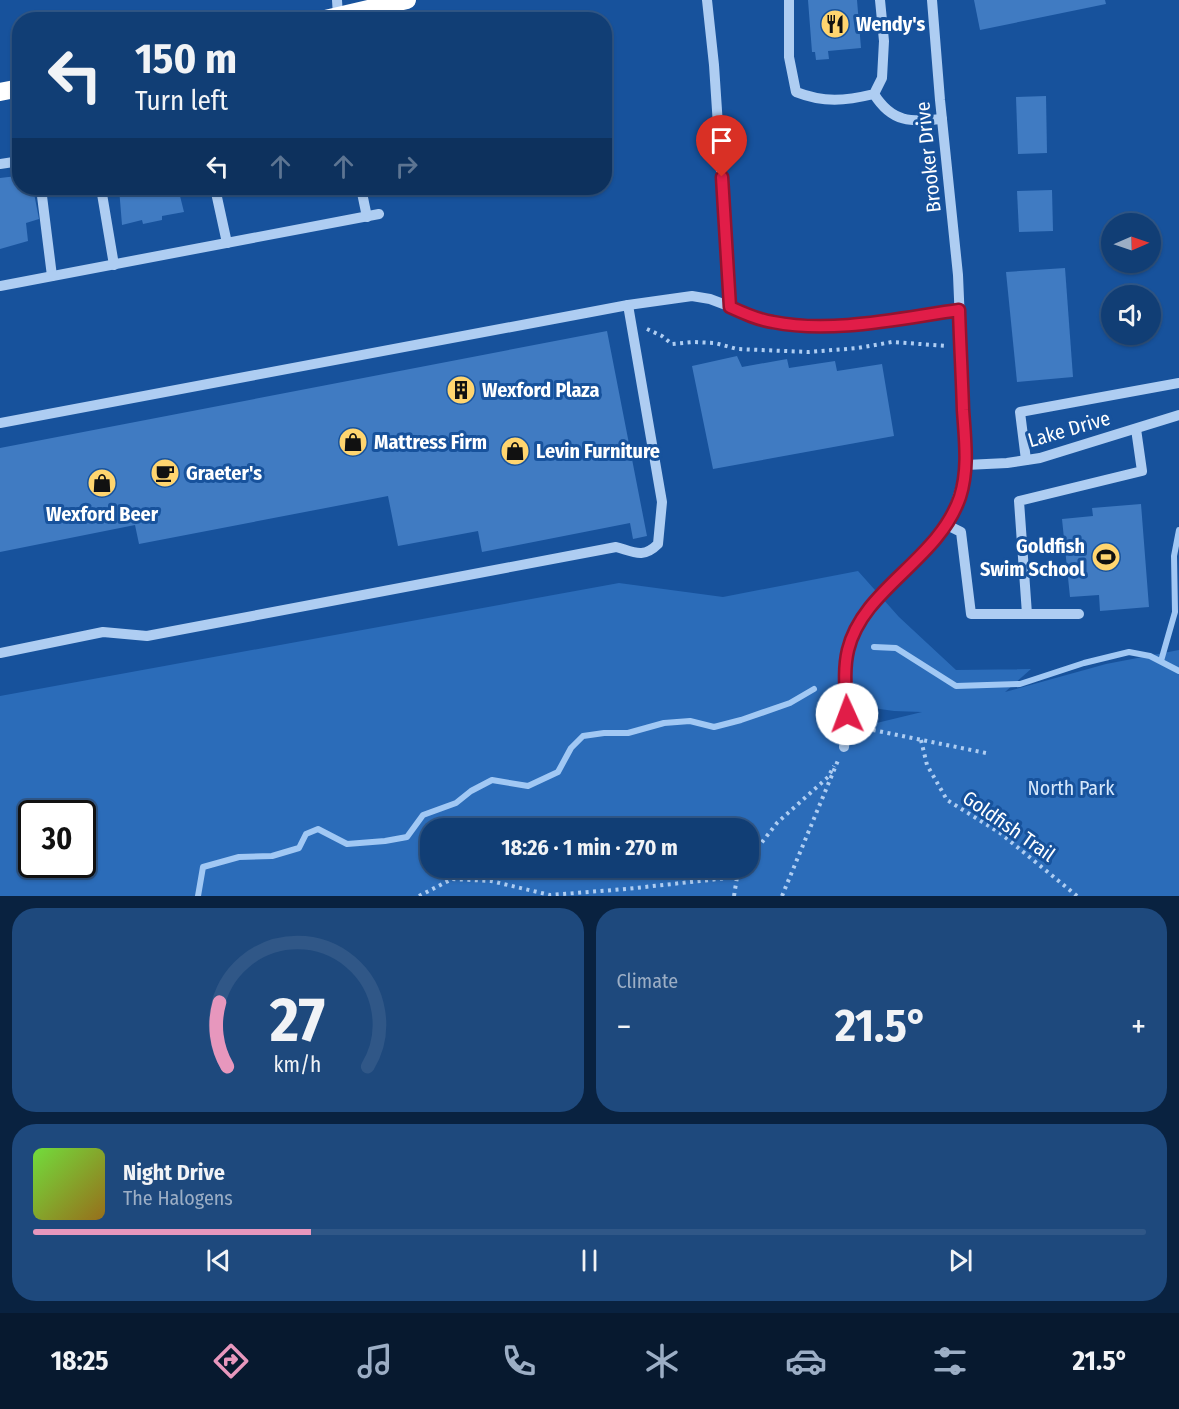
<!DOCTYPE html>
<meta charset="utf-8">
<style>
:root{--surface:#113e75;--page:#1e497d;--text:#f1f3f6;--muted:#9caec5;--line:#305787;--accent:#e797bd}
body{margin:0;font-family:"Fira Sans Condensed",sans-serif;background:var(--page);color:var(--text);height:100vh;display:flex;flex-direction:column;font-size:22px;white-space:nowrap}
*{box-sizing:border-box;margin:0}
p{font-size:20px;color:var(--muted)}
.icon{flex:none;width:33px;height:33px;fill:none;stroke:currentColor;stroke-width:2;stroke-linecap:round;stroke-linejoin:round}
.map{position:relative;height:896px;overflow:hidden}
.panel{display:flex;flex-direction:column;gap:12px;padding:12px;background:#092240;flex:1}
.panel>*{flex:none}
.guide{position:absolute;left:12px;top:12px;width:600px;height:183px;border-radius:24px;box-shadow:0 2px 4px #0004,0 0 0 2px var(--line);background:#113e75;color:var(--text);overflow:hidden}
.needle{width:39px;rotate:88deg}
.fabs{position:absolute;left:1101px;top:213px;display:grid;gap:12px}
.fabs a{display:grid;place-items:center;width:60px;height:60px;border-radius:50%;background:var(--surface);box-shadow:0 2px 4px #0004,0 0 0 2px var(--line);font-size:30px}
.speed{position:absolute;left:18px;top:800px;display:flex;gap:12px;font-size:30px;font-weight:700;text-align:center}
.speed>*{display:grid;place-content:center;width:78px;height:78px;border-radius:50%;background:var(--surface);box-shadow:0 2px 4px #0004,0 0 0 2px var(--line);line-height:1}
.speed .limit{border:3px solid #111;border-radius:9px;background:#fff;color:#111}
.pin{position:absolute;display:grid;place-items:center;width:51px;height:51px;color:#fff;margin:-62px -26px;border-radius:50% 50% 50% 0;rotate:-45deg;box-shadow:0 0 6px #0007}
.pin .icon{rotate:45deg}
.me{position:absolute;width:66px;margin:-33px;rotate:358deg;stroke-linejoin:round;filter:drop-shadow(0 0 4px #0008)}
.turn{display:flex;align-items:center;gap:21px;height:126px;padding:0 24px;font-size:27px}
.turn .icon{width:78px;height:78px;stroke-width:2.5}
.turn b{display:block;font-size:42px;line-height:51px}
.lanes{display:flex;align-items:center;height:57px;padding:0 24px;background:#0003;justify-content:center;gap:30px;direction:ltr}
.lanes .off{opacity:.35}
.big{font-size:45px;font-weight:700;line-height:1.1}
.panel .card{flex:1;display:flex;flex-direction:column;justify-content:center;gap:9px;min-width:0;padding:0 21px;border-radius:24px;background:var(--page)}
.panel .dial{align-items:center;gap:0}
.dial svg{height:156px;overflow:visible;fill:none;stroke:var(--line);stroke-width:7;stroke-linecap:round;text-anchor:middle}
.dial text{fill:var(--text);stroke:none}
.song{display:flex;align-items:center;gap:18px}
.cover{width:72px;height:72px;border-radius:9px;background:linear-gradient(135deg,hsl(100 70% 55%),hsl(40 70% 35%))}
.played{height:6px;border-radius:3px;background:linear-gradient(90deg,var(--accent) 25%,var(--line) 25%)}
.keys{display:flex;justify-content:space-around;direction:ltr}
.heat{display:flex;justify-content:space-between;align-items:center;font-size:33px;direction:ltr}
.panel .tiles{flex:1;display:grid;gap:12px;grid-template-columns:1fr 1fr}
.card:last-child{grid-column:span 2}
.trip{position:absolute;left:420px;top:818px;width:339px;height:60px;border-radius:24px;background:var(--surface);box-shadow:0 2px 4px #0004,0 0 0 2px var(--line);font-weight:700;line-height:60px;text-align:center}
.dock{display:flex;height:96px;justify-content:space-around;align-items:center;background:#07192f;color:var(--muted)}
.dock .icon{width:42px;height:42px}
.dock .current{color:var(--accent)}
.dock b{font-size:27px;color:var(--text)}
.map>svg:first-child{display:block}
.green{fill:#2b6cb9;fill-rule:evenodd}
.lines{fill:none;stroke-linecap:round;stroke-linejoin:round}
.stream{stroke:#a1c8f4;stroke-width:6}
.building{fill:#407bc2}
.path{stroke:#aecdf2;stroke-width:4;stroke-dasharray:3 4.5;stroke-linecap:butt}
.minor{stroke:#aecdf2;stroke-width:10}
.highway{stroke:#fff;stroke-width:18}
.route-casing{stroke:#92132f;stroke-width:15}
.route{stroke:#e11d48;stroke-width:10}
.labels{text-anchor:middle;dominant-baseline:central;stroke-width:6;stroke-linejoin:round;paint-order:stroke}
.poi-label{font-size:20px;font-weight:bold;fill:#fff;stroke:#17529c;text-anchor:start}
.street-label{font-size:20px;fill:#fff;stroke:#17529c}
.park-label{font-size:20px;fill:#d6e8fc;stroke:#17529c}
</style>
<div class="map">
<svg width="1179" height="896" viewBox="0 0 1179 896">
<rect width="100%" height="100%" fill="#17529c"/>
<!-- green -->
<path class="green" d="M858,571L899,617L956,670L1031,669L1005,692L1106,664L1179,650V896H0V696L619,583L723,597ZM817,700L894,711L922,712L860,727ZM32,813H82V864H32ZM430,828H748V867H430Z"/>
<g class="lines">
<!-- stream -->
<g class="stream">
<polyline points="874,647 896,648 956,686 1020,684 1084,663 1129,652 1150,656 1179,671"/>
<polyline points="1161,661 1175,612 1174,556 1179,530"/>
<polyline points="198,896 203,867 239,857 272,856 299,848 306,834 318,829 347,844 385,841 407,837 423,815 456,803 471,791 492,780 528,786 558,772 571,748 583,736 604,733 628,733 664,723 690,721 714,727 741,720 790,703 814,689"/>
</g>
</g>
<!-- building -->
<g class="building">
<polygon points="808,0 857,0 861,48 828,51 829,59 816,60 815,52 812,52"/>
<polygon points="974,0 1105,0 1106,4 980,30"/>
<polygon points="1046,96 1047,153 1018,154 1016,97"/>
<polygon points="17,176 20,188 33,188 39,219 26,223 28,241 0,249 0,178"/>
<polygon points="119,188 178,188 184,212 162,216 162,220 143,224 142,220 122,225"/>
<polygon points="1052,190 1053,231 1019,232 1017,191"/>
<polygon points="1065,268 1073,377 1017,382 1006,272"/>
<polygon points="607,331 647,536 633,539 630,523 482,552 478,531 398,546 388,496 139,544 135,525 0,552 0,448"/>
<polygon points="737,356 742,367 787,359 789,368 835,361 837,371 882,364 894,436 713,469 692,366"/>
<polygon points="1141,504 1149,607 1100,611 1099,595 1070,597 1062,519 1093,516 1092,508"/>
</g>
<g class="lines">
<!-- path -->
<g class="path">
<polyline points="647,329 662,336 672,344 694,342 715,343 737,349 809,352 858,348 892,342 948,346"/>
<polyline points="858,727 986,753"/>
<polyline points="921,740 927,765 947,800 1000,833 1077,896"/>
<polyline points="748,860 777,823 828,777 834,766"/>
<polyline points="419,896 452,879 491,881 550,895 626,889 737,877"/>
<polyline points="734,896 737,877 744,867"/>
<polyline points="782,896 839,758"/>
</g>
<!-- minor -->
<g class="minor">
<polyline points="337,0 338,16"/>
<polyline points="707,0 714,65 730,307"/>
<path d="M789,0V57L796,92C824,103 845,101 874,94L882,78L884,41L880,0"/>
<path d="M874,94C892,123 911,122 942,119"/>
<polyline points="0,164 20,161"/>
<polyline points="41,188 52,276"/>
<polyline points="101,188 114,265"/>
<polyline points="215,188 227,243"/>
<polyline points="361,188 367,217"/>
<polyline points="0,286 379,214"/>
<polyline points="0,423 628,305 692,296 710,299 771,322 799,326 830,326 887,320 959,310"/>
<polyline points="1026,460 1020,412 1179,383"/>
<polyline points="966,465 1007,463 1040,458 1179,415"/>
<polyline points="947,525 961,532 971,614 1079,614"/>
<polyline points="1027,614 1019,501 1142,471 1136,429"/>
<path d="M0,653L103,632L147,636L616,547C634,552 643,559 658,544L662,502L628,305"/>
<path d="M844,747C845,736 846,725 847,714C847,687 841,659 854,633C870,599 902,578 926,551C950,526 959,499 966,465L958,275L940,100L932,0"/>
</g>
<!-- highway -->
<g class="highway">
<polyline points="321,20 407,0"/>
<polyline points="0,92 20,88"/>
</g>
</g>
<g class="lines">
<!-- route casing -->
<g class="route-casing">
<path id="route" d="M722,177L730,307C743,313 758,320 773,322C832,334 901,318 959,310C960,343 962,377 963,410C965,439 969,469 960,497C938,561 863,588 848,650C843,671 846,693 847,714"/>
</g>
<!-- route -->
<use href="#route" class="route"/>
</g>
<!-- icons -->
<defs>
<g id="restaurant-disc" transform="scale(1.5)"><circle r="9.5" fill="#ffd56f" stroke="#17529c"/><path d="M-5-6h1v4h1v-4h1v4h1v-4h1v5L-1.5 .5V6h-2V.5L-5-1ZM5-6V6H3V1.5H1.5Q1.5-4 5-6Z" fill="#111"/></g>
<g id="building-disc" transform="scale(1.5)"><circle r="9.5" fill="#ffd56f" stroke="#17529c"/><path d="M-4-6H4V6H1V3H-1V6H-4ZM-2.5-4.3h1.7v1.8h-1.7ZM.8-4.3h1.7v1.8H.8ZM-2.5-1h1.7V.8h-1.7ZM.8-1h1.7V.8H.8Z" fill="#111"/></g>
<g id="shop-disc" transform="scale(1.5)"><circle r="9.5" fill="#ffd56f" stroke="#17529c"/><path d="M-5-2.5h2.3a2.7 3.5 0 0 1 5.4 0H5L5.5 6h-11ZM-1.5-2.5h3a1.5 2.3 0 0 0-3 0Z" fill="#111"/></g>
<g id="cafe-disc" transform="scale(1.5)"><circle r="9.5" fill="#ffd56f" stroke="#17529c"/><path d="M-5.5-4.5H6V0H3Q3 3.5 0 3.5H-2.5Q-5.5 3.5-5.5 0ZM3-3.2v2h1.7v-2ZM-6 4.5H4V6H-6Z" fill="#111"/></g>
<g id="stadium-disc" transform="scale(1.5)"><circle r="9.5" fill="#ffd56f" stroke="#17529c"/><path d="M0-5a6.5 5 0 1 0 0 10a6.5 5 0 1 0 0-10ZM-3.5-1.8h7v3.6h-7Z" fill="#111"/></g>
</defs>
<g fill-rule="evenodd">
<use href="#restaurant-disc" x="835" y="24"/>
<use href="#building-disc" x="461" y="390"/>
<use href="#shop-disc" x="353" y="442"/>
<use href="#shop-disc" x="515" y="451"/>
<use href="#cafe-disc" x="165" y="473"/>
<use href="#shop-disc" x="102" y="483"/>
<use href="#stadium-disc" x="1106" y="557"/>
</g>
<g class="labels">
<!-- poi labels -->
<g class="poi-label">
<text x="856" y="24">Wendy's</text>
<text x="482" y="390">Wexford Plaza</text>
<text x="374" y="442">Mattress Firm</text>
<text x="536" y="451">Levin Furniture</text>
<text x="186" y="473">Graeter's</text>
<text x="102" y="514" text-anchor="middle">Wexford Beer</text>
<text x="1085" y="546" text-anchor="end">Goldfish<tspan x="1085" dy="23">Swim School</tspan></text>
</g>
<!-- street labels -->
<g class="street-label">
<text transform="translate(928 157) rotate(-96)">Brooker Drive</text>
<text transform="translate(1069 429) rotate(-16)">Lake Drive</text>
<text transform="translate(1009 826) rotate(35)">Goldfish Trail</text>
</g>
<!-- park labels -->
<g class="park-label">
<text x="1071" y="788">North Park</text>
</g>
</g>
</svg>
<div class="fabs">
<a><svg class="needle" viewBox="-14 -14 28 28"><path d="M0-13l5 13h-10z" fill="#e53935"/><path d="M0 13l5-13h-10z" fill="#9caec5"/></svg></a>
<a><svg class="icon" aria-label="sound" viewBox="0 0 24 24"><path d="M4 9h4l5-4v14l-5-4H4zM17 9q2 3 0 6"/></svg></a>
</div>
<div class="speed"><div class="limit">30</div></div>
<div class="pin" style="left:722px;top:177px;background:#d93025"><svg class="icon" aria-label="arrive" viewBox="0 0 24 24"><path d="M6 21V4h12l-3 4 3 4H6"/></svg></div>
<svg class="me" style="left:847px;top:714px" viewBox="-20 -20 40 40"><circle r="19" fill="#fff"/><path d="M0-13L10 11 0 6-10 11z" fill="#e11d48"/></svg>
<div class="trip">18:26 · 1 min · 270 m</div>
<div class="guide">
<div class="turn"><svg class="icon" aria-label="left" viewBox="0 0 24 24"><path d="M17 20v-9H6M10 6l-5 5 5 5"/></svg><div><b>150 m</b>Turn left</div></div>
<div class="lanes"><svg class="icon" aria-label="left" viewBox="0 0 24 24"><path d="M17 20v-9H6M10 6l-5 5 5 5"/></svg><svg class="icon off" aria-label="ahead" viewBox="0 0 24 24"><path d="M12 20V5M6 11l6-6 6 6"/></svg><svg class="icon off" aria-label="ahead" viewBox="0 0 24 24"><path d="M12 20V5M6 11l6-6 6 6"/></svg><svg class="icon off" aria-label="right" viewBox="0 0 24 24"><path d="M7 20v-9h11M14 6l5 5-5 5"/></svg></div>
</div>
</div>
<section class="panel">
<div class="tiles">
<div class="card dial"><svg viewBox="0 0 100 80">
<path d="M14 69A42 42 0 1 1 86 69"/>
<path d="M14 69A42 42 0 0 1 10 36" stroke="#e797bd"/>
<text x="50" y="56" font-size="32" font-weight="700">27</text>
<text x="50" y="72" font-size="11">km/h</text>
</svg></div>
<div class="card"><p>Climate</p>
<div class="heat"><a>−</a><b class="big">21.5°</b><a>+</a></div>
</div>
<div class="card">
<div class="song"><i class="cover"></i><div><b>Night Drive</b><p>The Halogens</p></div></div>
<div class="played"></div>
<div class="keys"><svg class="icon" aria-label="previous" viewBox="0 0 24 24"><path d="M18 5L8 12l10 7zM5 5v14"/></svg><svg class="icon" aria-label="pause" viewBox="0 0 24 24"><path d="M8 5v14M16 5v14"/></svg><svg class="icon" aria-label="next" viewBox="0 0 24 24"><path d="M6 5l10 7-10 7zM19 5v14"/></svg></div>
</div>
</div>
</section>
<nav class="dock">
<b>18:25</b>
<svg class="icon current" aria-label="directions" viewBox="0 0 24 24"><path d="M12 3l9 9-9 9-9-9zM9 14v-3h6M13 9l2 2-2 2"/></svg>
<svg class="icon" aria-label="music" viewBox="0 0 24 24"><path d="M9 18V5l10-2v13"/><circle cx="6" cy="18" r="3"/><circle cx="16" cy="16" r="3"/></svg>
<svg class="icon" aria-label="phone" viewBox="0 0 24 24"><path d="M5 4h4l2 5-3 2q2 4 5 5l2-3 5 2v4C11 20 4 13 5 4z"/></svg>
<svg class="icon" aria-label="climate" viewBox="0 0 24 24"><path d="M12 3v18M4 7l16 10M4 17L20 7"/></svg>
<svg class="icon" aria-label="car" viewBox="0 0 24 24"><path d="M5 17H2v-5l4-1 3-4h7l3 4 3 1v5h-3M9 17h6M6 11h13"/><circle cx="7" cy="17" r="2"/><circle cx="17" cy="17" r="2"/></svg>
<svg class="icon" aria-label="filters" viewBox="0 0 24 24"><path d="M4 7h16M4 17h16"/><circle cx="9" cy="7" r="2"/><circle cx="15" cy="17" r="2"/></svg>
<b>21.5°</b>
</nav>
